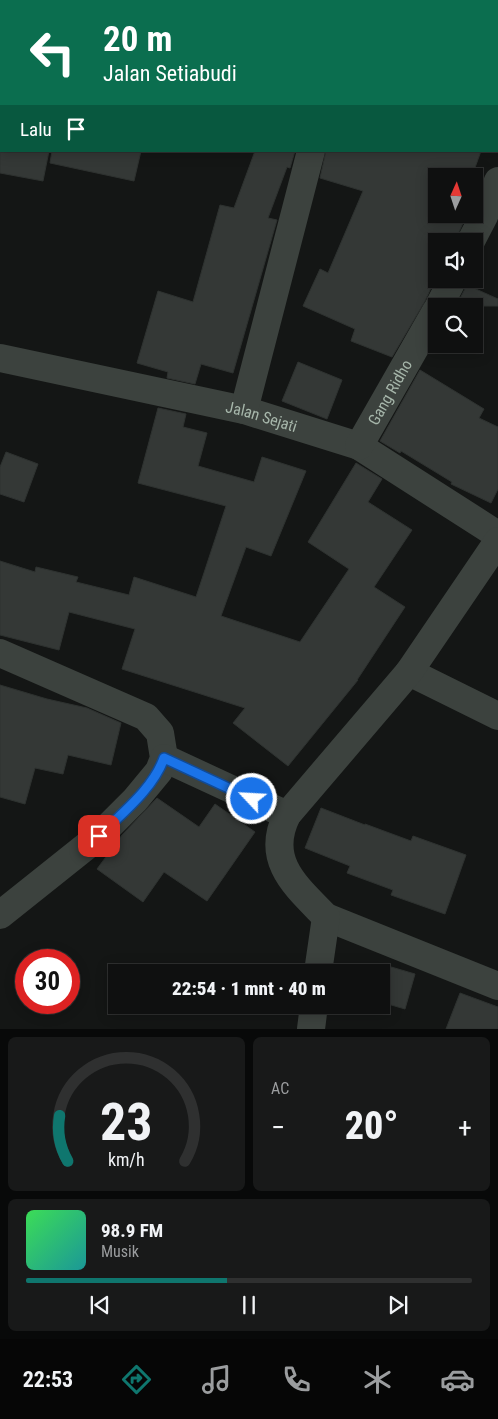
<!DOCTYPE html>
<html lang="id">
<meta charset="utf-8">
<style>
:root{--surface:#0f1010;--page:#181919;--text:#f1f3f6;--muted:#9b9d9f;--line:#2f3030;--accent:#0f766e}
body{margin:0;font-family:"Roboto Condensed",sans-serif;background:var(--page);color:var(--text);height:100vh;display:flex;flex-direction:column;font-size:19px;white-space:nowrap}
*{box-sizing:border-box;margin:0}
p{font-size:16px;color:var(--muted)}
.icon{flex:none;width:28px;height:28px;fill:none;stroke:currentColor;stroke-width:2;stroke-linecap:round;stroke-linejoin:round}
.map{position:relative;height:1029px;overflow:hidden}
.sheet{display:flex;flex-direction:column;gap:8px;padding:8px;background:#080909;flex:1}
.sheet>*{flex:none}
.top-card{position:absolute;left:0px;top:0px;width:499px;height:152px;box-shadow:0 2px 12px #0003,0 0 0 1px var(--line);background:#0b6e4f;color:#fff;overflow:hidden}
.needle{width:32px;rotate:3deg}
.fabs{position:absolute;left:428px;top:168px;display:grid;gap:10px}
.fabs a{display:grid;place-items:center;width:55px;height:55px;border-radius:0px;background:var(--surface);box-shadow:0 2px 12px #0003,0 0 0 1px var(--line);font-size:25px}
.speed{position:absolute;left:15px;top:949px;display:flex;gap:10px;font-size:25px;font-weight:700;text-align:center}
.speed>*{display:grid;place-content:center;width:65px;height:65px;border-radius:50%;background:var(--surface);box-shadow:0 2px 12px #0003,0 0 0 1px var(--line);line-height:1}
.speed .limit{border:8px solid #d22;background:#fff;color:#111}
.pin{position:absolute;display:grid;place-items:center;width:42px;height:42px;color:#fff;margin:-21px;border-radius:10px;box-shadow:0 2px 8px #0006}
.me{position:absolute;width:55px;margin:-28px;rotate:295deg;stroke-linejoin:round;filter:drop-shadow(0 0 4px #0008)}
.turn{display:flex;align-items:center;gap:18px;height:105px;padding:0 20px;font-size:22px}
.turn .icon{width:65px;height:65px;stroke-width:2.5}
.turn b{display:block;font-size:35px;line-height:42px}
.then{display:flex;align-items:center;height:48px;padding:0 20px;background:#0003;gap:10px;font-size:19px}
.big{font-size:38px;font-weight:800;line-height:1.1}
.sheet .tile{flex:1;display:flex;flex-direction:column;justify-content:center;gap:8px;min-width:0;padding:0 18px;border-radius:8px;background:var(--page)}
.sheet .dial{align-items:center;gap:0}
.dial svg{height:130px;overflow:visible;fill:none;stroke:var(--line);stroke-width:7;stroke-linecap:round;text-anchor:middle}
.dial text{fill:var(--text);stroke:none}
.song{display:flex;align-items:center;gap:15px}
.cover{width:60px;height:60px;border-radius:8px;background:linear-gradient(135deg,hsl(130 70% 55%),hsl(180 70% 35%))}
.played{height:5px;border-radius:2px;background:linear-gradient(90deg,var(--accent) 45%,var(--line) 45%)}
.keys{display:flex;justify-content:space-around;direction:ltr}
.heat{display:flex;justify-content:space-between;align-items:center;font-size:28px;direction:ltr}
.sheet .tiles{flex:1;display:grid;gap:8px;grid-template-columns:1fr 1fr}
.tile:last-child{grid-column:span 2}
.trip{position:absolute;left:108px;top:964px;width:282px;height:50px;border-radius:0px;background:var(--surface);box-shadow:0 2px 12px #0003,0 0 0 1px var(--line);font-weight:800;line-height:50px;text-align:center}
.tabs{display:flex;height:80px;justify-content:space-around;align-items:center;background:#060606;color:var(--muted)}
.tabs .icon{width:35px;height:35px}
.tabs .selected{color:var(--accent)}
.tabs b{font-size:22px;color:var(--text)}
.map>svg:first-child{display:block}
.building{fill:#343836;stroke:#2e3230}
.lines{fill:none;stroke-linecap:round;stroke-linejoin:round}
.minor{stroke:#3c423e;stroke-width:28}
.route-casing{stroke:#114b97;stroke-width:12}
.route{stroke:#1a73e8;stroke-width:9}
.labels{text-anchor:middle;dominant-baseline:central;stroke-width:4;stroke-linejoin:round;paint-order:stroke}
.street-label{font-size:16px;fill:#a6b6aa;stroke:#0f1110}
</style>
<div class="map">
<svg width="498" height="1029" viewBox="0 0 498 1029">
<rect width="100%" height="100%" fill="#141615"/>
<!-- building -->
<g class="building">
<polygon points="0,151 49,151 43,181 0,173"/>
<polygon points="52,151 141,151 134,181 50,163"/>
<polygon points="255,151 295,151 290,168 287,167 268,218 277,220 233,373 201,364 195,384 167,378 168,372 137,363 158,291 193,302 220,205 234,208"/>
<polygon points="326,151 481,151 472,176 436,176 436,214 467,214 455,241 436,241 436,277 425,301 392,357 351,341 355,329 303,306 320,269 328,273 363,191 320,178"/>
<polygon points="474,179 480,182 474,197"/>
<polygon points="467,285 498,299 498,306 456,306"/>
<polygon points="298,362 342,380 327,419 282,401"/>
<polygon points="420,370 484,409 479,418 498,427 498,489 491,503 451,484 452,482 401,451 400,453 380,441"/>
<polygon points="158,408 186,414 183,427 207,433 198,466 254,482 262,457 306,471 271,556 246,547 221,616 300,642 349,569 308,542 356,463 382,479 368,502 412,530 374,587 405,607 357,680 358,680 288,766 233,723 245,708 122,669 135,629 69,612 59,650 0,635 0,561 35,572 36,567 78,577 76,582 129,595 134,577 196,597 226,506 138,483"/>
<polygon points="6,452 38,464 24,502 0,494 0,467"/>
<polygon points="0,685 47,699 87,708 121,723 111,765 68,755 63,774 35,768 25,804 0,797"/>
<polygon points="157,798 199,827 215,804 255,832 207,901 164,872 143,902 97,869 122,835"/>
<polygon points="321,808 365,825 365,824 411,841 413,836 466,855 445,914 391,895 393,890 347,873 350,866 305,848"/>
<polygon points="381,964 415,974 405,1009 381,1002"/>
<polygon points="460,993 498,1007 498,1029 446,1029"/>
</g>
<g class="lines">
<!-- minor -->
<g class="minor">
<polyline points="12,1 13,0"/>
<polyline points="363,1 363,0"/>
<polyline points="0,36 1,33"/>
<polyline points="471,241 484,216 498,181"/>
<polyline points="439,306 453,279"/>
<path id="s1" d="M0,358L244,410L359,446L498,535"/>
<polyline points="244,410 311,151"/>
<path id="s2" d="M359,446L436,311"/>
<polyline points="0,653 146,717 160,733 164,758 159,771 135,800 99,836 0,915"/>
<polyline points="409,672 498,716"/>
<polyline points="164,758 287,815"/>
<polyline points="326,917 498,986"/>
<path d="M318,972L326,917C297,887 264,861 287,815L409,672L498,541"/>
<polyline points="311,1029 314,1005"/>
</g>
</g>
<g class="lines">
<!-- route casing -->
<g class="route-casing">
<path id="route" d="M99,836C122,813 153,789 164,758L252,799"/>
</g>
<!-- route -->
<use href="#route" class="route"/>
</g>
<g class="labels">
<!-- street labels -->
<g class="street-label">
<text stroke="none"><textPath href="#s2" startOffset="62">Gang Ridho</textPath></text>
<text stroke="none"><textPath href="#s1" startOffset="268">Jalan Sejati</textPath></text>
</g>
</g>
</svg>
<div class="fabs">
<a><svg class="needle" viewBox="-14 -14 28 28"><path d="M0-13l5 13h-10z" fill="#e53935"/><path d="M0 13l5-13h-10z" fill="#9b9d9f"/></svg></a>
<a><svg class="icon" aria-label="sound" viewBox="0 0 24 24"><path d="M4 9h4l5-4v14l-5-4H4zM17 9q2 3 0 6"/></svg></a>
<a><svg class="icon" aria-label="search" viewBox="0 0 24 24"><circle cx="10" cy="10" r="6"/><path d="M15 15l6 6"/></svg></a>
</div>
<div class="speed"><div class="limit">30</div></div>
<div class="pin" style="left:99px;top:836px;background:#d93025"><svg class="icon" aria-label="arrive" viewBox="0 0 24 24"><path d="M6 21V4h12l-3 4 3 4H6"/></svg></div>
<svg class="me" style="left:252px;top:799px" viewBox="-20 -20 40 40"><circle r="17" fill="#1a73e8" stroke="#fff" stroke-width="3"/><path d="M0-11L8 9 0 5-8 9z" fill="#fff"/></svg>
<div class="trip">22:54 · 1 mnt · 40 m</div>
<div class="top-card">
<div class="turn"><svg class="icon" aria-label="left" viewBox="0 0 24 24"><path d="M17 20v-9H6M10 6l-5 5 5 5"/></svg><div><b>20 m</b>Jalan Setiabudi</div></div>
<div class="then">Lalu<svg class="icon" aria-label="arrive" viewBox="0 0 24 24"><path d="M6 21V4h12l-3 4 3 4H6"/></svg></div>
</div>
</div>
<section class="sheet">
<div class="tiles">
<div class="tile dial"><svg viewBox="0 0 100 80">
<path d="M14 69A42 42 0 1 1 86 69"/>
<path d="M14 69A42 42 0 0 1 9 41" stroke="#0f766e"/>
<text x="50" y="56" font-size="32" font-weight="700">23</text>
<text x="50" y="72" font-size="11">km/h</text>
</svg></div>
<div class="tile"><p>AC</p>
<div class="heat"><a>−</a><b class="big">20°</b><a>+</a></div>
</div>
<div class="tile">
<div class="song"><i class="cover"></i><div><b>98.9 FM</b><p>Musik</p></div></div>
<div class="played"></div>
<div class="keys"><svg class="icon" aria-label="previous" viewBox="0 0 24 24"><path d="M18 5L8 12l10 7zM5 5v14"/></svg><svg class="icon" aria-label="pause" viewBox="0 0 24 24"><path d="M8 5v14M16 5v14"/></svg><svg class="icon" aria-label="next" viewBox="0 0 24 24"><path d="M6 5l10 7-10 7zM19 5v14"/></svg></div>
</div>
</div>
</section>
<nav class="tabs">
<b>22:53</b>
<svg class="icon selected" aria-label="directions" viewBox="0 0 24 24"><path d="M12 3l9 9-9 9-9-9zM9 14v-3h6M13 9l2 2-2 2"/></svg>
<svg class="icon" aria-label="music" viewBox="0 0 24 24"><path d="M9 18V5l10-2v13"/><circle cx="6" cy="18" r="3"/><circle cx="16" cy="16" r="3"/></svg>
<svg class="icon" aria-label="phone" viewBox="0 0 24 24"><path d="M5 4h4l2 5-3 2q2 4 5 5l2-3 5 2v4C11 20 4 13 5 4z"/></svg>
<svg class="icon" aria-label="climate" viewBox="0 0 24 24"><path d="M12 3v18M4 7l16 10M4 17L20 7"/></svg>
<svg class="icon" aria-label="car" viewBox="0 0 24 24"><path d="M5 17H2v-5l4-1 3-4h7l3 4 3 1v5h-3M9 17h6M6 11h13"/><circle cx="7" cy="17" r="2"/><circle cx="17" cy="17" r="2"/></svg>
</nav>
